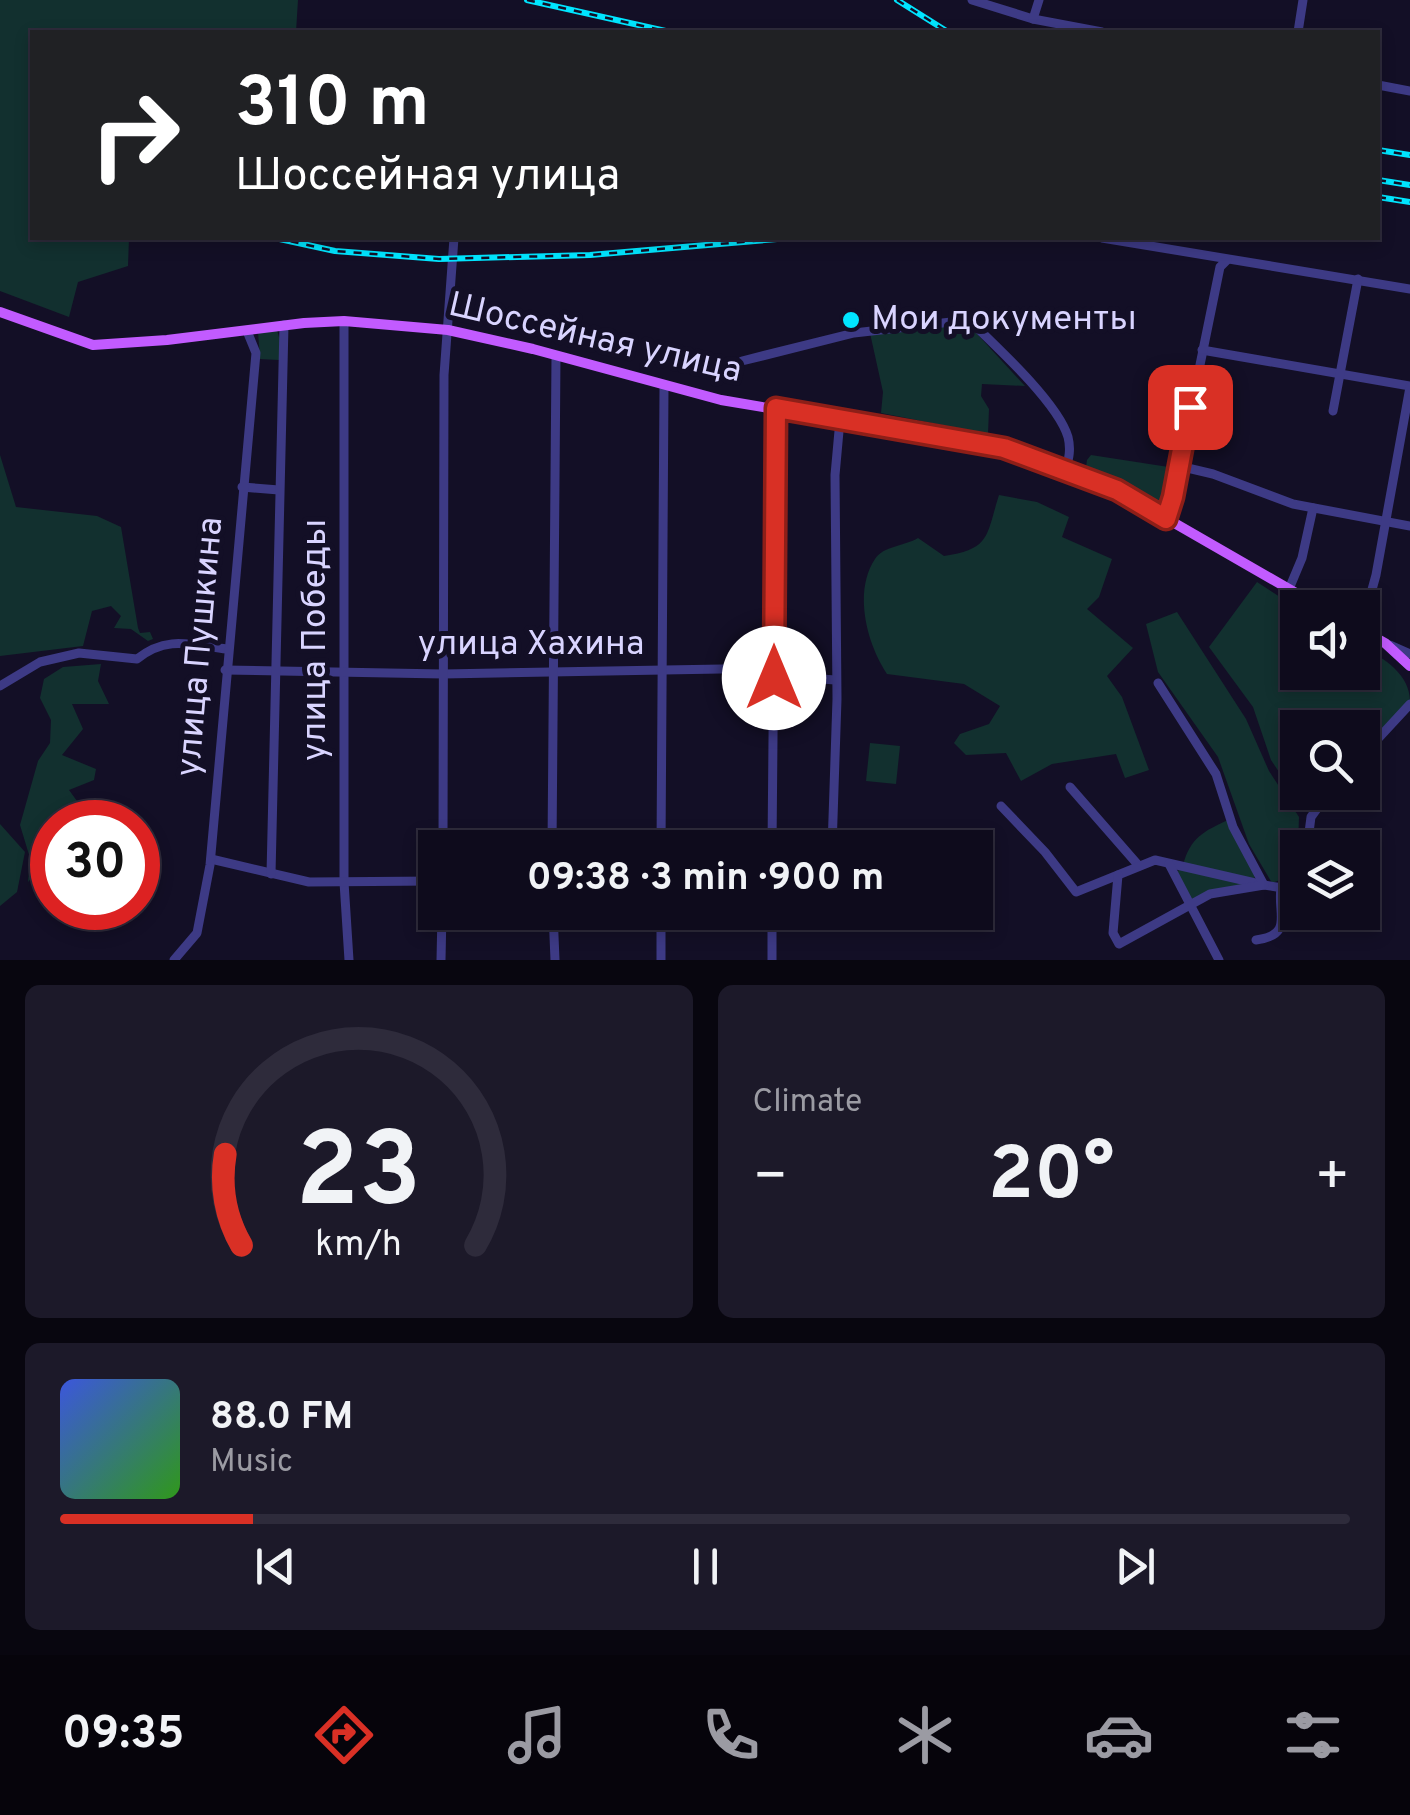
<!DOCTYPE html>
<meta charset="utf-8">
<style>
:root{--surface:#0e0b1c;--page:#1c1929;--text:#f1f3f6;--muted:#9b9ba3;--line:#2e2b3b;--accent:#d93025}
body{margin:0;font-family:Overpass,sans-serif;background:var(--page);color:var(--text);height:100vh;display:flex;flex-direction:column;font-size:38px;white-space:nowrap}
*{box-sizing:border-box;margin:0}
p{font-size:32px;color:var(--muted)}
.icon{flex:none;width:55px;height:55px;fill:none;stroke:currentColor;stroke-width:2;stroke-linecap:round;stroke-linejoin:round}
.map{position:relative;height:960px;overflow:hidden}
.sheet{display:flex;flex-direction:column;gap:25px;padding:25px;background:#08060f;flex:1}
.sheet>*{flex:none}
.guide{position:absolute;left:30px;top:30px;width:1350px;height:210px;border-radius:0px;box-shadow:0 5px 15px #0003,0 0 0 2px var(--line);background:#202124;color:#fff;overflow:hidden}
.controls{position:absolute;left:1280px;top:590px;display:grid;gap:20px}
.controls a{display:grid;place-items:center;width:100px;height:100px;border-radius:0px;background:var(--surface);box-shadow:0 5px 15px #0003,0 0 0 2px var(--line);font-size:50px}
.speed{position:absolute;left:30px;top:800px;display:flex;gap:20px;font-size:50px;font-weight:700;text-align:center}
.speed>*{display:grid;place-content:center;width:130px;height:130px;border-radius:50%;background:var(--surface);box-shadow:0 5px 15px #0003,0 0 0 2px var(--line);line-height:1}
.speed .limit{border:15px solid #d22;background:#fff;color:#111}
.pin{position:absolute;display:grid;place-items:center;width:85px;height:85px;color:#fff;margin:-42px;border-radius:20px;box-shadow:0 5px 15px #0006}
.me{position:absolute;width:110px;margin:-55px;rotate:0deg;stroke-linejoin:round;filter:drop-shadow(0 0 8px #0008)}
.turn{display:flex;align-items:center;gap:35px;height:210px;padding:0 40px;font-size:45px}
.turn .icon{width:130px;height:130px;stroke-width:2.5}
.turn b{display:block;font-size:70px;line-height:85px}
.big{font-size:75px;font-weight:700;line-height:1.1}
.sheet .widget{flex:1;display:flex;flex-direction:column;justify-content:center;gap:15px;min-width:0;padding:0 35px;border-radius:15px;background:var(--page)}
.sheet .dial{align-items:center;gap:0}
.dial svg{height:260px;overflow:visible;fill:none;stroke:var(--line);stroke-width:7;stroke-linecap:round;text-anchor:middle}
.dial text{fill:var(--text);stroke:none}
.song{display:flex;align-items:center;gap:30px}
.cover{width:120px;height:120px;border-radius:15px;background:linear-gradient(135deg,hsl(230 70% 55%),hsl(110 70% 35%))}
.played{height:10px;border-radius:5px;background:linear-gradient(90deg,var(--accent) 15%,var(--line) 15%)}
.keys{display:flex;justify-content:space-around;direction:ltr}
.heat{display:flex;justify-content:space-between;align-items:center;font-size:55px;direction:ltr}
.sheet .tiles{flex:1;display:grid;gap:25px;grid-template-columns:1fr 1fr}
.widget:last-child{grid-column:span 2}
.trip{position:absolute;left:418px;top:830px;width:575px;height:100px;border-radius:0px;background:var(--surface);box-shadow:0 5px 15px #0003,0 0 0 2px var(--line);font-weight:700;line-height:100px;text-align:center}
.tabs{display:flex;height:160px;justify-content:space-around;align-items:center;background:#06040b;color:var(--muted)}
.tabs .icon{width:70px;height:70px}
.tabs .on{color:var(--accent)}
.tabs b{font-size:45px;color:var(--text)}
.map>svg:first-child{display:block}
.green{fill:#12302f}
.lines{fill:none;stroke-linecap:round;stroke-linejoin:round}
.minor{stroke:#3d3a85;stroke-width:9}
.major{stroke:#c25bff;stroke-width:10}
.rail-casing{stroke:#00e5ff;stroke-width:6}
.rail{stroke:#130f26;stroke-width:2.5;stroke-dasharray:8;stroke-linecap:butt}
.route-casing{stroke:#8d1f18;stroke-width:25}
.route{stroke:#d93025;stroke-width:18}
.poi-dot{fill:#00e5ff;stroke:#130f26;stroke-width:4}
.labels{text-anchor:middle;dominant-baseline:central;stroke-width:10;stroke-linejoin:round;paint-order:stroke}
.poi-label{font-size:35px;fill:#d9d4ff;stroke:#130f26;text-anchor:start}
.street-label{font-size:35px;fill:#d9d4ff;stroke:#130f26}
</style>
<div class="map">
<svg width="1410" height="960" viewBox="0 0 1410 960">
<rect width="100%" height="100%" fill="#130f26"/>
<!-- green -->
<g class="green">
<polygon points="0,0 298,0 296,32 32,32 32,238 129,238 128,266 78,282 69,317 0,291"/>
<polygon points="967,323 1025,386 982,384 981,396 989,409 988,434 881,413 883,392 870,333"/>
<polygon points="277,330 281,344 279,360 260,359 258,332"/>
<polygon points="0,455 16,507 97,516 121,527 138,628 140,633 150,632 153,639 148,641 131,629 114,628 121,616 111,606 92,611 83,646 0,656"/>
<polygon points="1091,455 1175,468 1168,498 1161,505 1151,503 1086,468 1087,460"/>
<path d="M999,495L1037,502L1069,517L1062,537L1112,559L1099,597L1087,609L1133,648L1107,676L1122,697L1149,770L1125,778L1116,754L1052,764L1021,781L1006,753L966,755L954,743L960,734L989,724L1000,706L964,684L887,674C867,644 853,592 875,559C883,546 905,546 918,538L944,556C991,549 986,536 999,495Z"/>
<path d="M1257,582L1297,608L1298,672H1362L1363,649C1384,657 1410,675 1410,701L1363,752L1362,728H1298V792L1325,793L1305,811L1271,760L1253,707L1209,647Z"/>
<polygon points="1177,612 1246,719 1269,771 1299,817 1297,874 1272,883 1249,844 1218,757 1158,672 1146,624"/>
<polygon points="101,664 98,681 109,704 72,704 83,729 62,755 96,769 94,780 69,790 82,808 61,822 52,822 43,866 28,882 30,858 20,825 38,761 50,743 51,720 40,698 44,679 63,667"/>
<polygon points="870,743 900,746 896,784 866,781"/>
<path d="M1228,820L1256,873L1254,879L1183,865C1190,838 1204,831 1228,820Z"/>
<polygon points="0,824 25,852 17,892 0,906"/>
<polygon points="1180,869 1251,885 1189,903 1176,873"/>
</g>
<g class="lines">
<!-- minor -->
<g class="minor">
<polyline points="972,0 1033,19 1102,32"/>
<polyline points="1033,19 1039,0"/>
<polyline points="1298,32 1303,0"/>
<polyline points="1378,85 1410,91"/>
<polyline points="1102,238 1410,289"/>
<polyline points="344,321 344,882 349,960"/>
<polyline points="1202,350 1410,386"/>
<path d="M742,361L854,333L969,320C996,346 1058,403 1068,437C1071,449 1069,458 1066,469"/>
<polyline points="1333,411 1358,279"/>
<polyline points="1179,466 1213,474 1293,504 1410,526"/>
<polyline points="242,487 279,490"/>
<polyline points="1165,519 1173,497 1220,267 1227,260"/>
<polyline points="1289,589 1302,558 1313,508"/>
<polyline points="1362,626 1376,575 1410,387"/>
<polyline points="1390,645 1410,654"/>
<polyline points="225,670 443,674 774,668 782,676 835,680"/>
<path d="M0,686L40,662L79,653L137,659C167,635 191,645 227,649"/>
<polyline points="1362,756 1410,704"/>
<polyline points="1070,787 1139,866"/>
<polyline points="1001,806 1045,852 1076,892 1155,860 1264,885 1283,888 1298,884"/>
<polyline points="443,848 444,375 454,238"/>
<polyline points="552,848 556,356"/>
<polyline points="661,848 664,387"/>
<polyline points="772,848 776,408"/>
<polyline points="832,848 837,699 835,475 840,420"/>
<polyline points="1307,848 1311,817 1329,792"/>
<polyline points="211,859 309,882 435,881"/>
<polyline points="1169,864 1219,960"/>
<polyline points="271,874 284,325"/>
<polyline points="1118,875 1113,933 1119,944 1210,894 1264,885 1233,827 1216,774 1158,683"/>
<polyline points="553,912 555,960"/>
<polyline points="772,912 772,960"/>
<polyline points="900,912 909,917"/>
<path d="M1256,940C1294,935 1277,914 1281,888"/>
<polyline points="174,960 197,933 210,865 256,353 247,331"/>
<polyline points="441,960 442,912"/>
<polyline points="661,960 661,912"/>
</g>
<!-- major -->
<g class="major">
<polyline points="0,312 93,345 167,340 304,323 344,321 448,330 533,349 721,400 1004,448 1117,490 1322,608"/>
<polyline points="1362,630 1385,643 1410,666"/>
</g>
<!-- rail casing -->
<g class="rail-casing">
<g id="rail">
<polyline points="527,0 670,32"/>
<polyline points="897,0 948,32"/>
<polyline points="1378,150 1410,155"/>
<polyline points="1378,180 1410,185"/>
<polyline points="1378,197 1410,202"/>
<polyline points="275,238 335,251 439,259 590,255 789,238"/>
</g>
</g>
<!-- rail -->
<use href="#rail" class="rail"/>
</g>
<g class="lines">
<!-- route casing -->
<g class="route-casing">
<polyline id="route" points="774,678 776,408 1004,448 1117,490 1166,519 1173,497 1190,407"/>
</g>
<!-- route -->
<use href="#route" class="route"/>
</g>
<!-- markers -->
<circle class="poi-dot" cx="851" cy="320" r="10"/>
<g class="labels">
<!-- poi labels -->
<g class="poi-label">
<text x="871" y="320">Мои документы</text>
</g>
<!-- street labels -->
<g class="street-label">
<text transform="translate(595 339) rotate(13)">Шоссейная улица</text>
<text transform="translate(316 640) rotate(-90)">улица Победы</text>
<text x="531" y="645">улица Хахина</text>
<text transform="translate(201 647) rotate(-85)">улица Пушкина</text>
</g>
</g>
</svg>
<div class="controls">
<a><svg class="icon" aria-label="sound" viewBox="0 0 24 24"><path d="M4 9h4l5-4v14l-5-4H4zM17 9q2 3 0 6"/></svg></a>
<a><svg class="icon" aria-label="search" viewBox="0 0 24 24"><circle cx="10" cy="10" r="6"/><path d="M15 15l6 6"/></svg></a>
<a><svg class="icon" aria-label="layers" viewBox="0 0 24 24"><path d="M12 4l9 5-9 5-9-5zM3 14l9 5 9-5"/></svg></a>
</div>
<div class="speed"><div class="limit">30</div></div>
<div class="pin" style="left:1190px;top:407px;background:#d93025"><svg class="icon" aria-label="arrive" viewBox="0 0 24 24"><path d="M6 21V4h12l-3 4 3 4H6"/></svg></div>
<svg class="me" style="left:774px;top:678px" viewBox="-20 -20 40 40"><circle r="19" fill="#fff"/><path d="M0-13L10 11 0 6-10 11z" fill="#d93025"/></svg>
<div class="trip">09:38 · 3 min · 900 m</div>
<div class="guide">
<div class="turn"><svg class="icon" aria-label="right" viewBox="0 0 24 24"><path d="M7 20v-9h11M14 6l5 5-5 5"/></svg><div><b>310 m</b>Шоссейная улица</div></div>
</div>
</div>
<section class="sheet">
<div class="tiles">
<div class="widget dial"><svg viewBox="0 0 100 80">
<path d="M14 69A42 42 0 1 1 86 69"/>
<path d="M14 69A42 42 0 0 1 9 41" stroke="#d93025"/>
<text x="50" y="56" font-size="32" font-weight="700">23</text>
<text x="50" y="72" font-size="11">km/h</text>
</svg></div>
<div class="widget"><p>Climate</p>
<div class="heat"><a>−</a><b class="big">20°</b><a>+</a></div>
</div>
<div class="widget">
<div class="song"><i class="cover"></i><div><b>88.0 FM</b><p>Music</p></div></div>
<div class="played"></div>
<div class="keys"><svg class="icon" aria-label="previous" viewBox="0 0 24 24"><path d="M18 5L8 12l10 7zM5 5v14"/></svg><svg class="icon" aria-label="pause" viewBox="0 0 24 24"><path d="M8 5v14M16 5v14"/></svg><svg class="icon" aria-label="next" viewBox="0 0 24 24"><path d="M6 5l10 7-10 7zM19 5v14"/></svg></div>
</div>
</div>
</section>
<nav class="tabs">
<b>09:35</b>
<svg class="icon on" aria-label="directions" viewBox="0 0 24 24"><path d="M12 3l9 9-9 9-9-9zM9 14v-3h6M13 9l2 2-2 2"/></svg>
<svg class="icon" aria-label="music" viewBox="0 0 24 24"><path d="M9 18V5l10-2v13"/><circle cx="6" cy="18" r="3"/><circle cx="16" cy="16" r="3"/></svg>
<svg class="icon" aria-label="phone" viewBox="0 0 24 24"><path d="M5 4h4l2 5-3 2q2 4 5 5l2-3 5 2v4C11 20 4 13 5 4z"/></svg>
<svg class="icon" aria-label="climate" viewBox="0 0 24 24"><path d="M12 3v18M4 7l16 10M4 17L20 7"/></svg>
<svg class="icon" aria-label="car" viewBox="0 0 24 24"><path d="M5 17H2v-5l4-1 3-4h7l3 4 3 1v5h-3M9 17h6M6 11h13"/><circle cx="7" cy="17" r="2"/><circle cx="17" cy="17" r="2"/></svg>
<svg class="icon" aria-label="filters" viewBox="0 0 24 24"><path d="M4 7h16M4 17h16"/><circle cx="9" cy="7" r="2"/><circle cx="15" cy="17" r="2"/></svg>
</nav>
